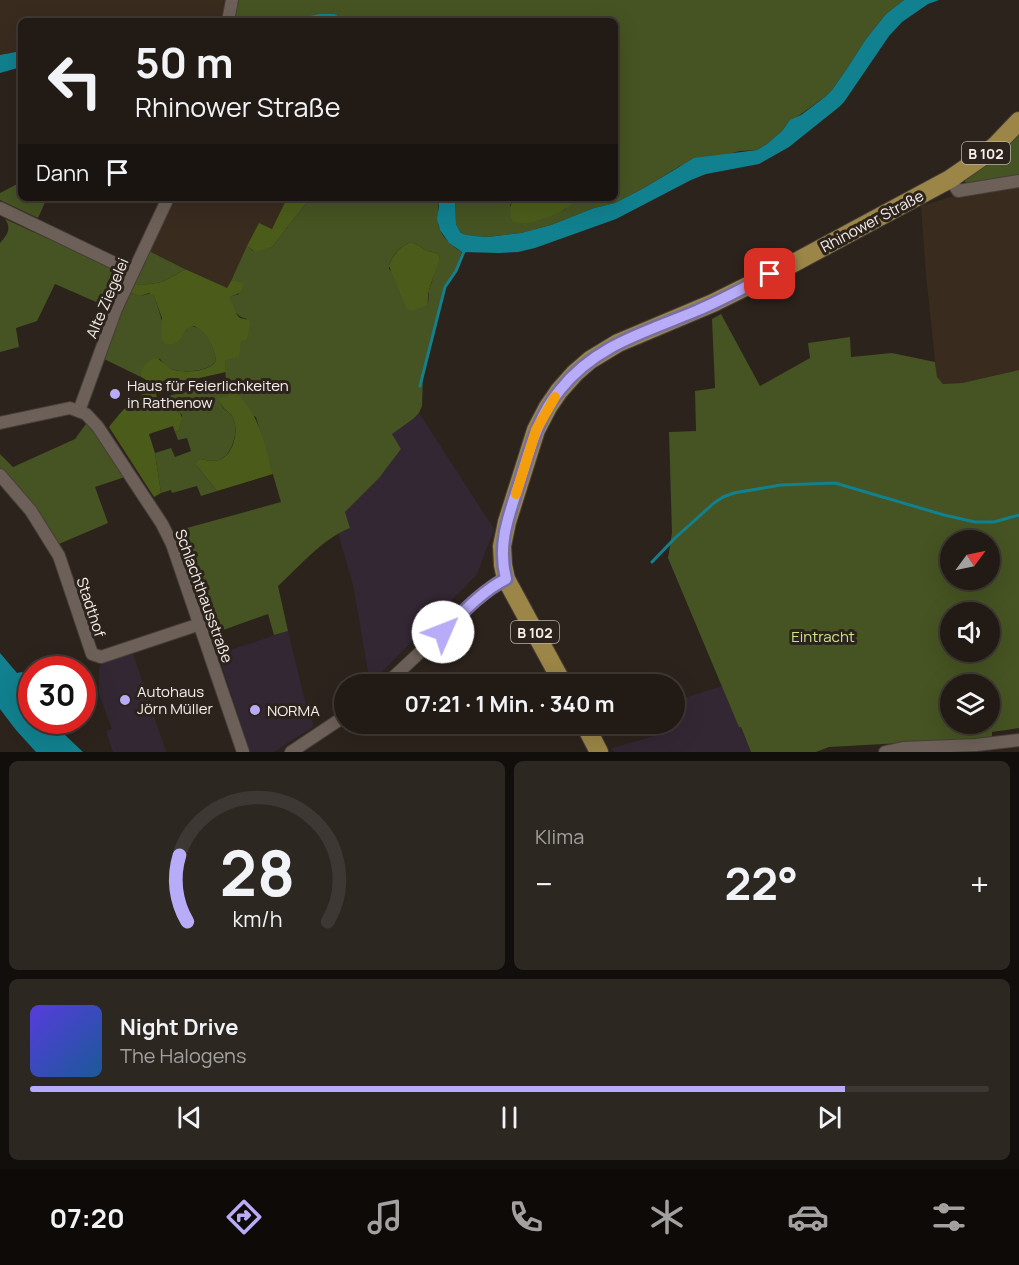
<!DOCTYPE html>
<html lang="de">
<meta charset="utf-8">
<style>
:root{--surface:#211a15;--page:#2d2722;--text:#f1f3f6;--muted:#a2a1a0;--line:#3e3834;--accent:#b8abf7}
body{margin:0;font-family:Manrope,sans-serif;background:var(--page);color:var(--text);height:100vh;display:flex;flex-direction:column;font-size:22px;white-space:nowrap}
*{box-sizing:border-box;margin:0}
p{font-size:20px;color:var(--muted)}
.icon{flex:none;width:33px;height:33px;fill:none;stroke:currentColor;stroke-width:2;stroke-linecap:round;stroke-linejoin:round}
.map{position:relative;height:752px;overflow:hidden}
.sheet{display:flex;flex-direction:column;gap:9px;padding:9px;background:#120e0c;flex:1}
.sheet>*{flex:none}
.guide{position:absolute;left:18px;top:18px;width:600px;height:183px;border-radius:9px;box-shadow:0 6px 24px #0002,0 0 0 2px var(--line);background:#211a15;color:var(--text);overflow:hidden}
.needle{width:39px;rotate:57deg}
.tools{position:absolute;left:940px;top:530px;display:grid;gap:12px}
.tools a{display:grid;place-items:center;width:60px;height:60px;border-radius:50%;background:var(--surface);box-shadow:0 6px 24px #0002,0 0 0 2px var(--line);font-size:30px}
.speed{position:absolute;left:18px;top:656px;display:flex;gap:12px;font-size:30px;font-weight:700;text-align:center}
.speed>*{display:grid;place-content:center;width:78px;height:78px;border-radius:50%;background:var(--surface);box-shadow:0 6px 24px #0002,0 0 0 2px var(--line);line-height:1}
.speed .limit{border:9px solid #d22;background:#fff;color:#111}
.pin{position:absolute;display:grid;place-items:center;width:51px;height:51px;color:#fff;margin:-26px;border-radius:12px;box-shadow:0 3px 9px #0006}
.me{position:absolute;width:66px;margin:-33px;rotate:46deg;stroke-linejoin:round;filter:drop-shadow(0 0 4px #0008)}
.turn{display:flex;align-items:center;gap:21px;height:126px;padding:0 18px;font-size:27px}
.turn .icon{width:78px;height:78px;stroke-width:2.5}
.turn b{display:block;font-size:42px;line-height:51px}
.then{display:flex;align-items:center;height:57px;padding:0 18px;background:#0003;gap:12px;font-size:22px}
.big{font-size:45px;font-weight:700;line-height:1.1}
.sheet .widget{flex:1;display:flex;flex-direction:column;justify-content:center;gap:9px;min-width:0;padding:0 21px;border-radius:9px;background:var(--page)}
.sheet .dial{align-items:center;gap:0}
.dial svg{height:156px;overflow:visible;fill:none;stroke:var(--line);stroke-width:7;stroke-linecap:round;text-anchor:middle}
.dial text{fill:var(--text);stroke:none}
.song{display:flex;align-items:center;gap:18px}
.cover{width:72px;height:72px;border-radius:9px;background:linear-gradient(135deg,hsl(250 70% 55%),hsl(210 70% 35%))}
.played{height:6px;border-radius:3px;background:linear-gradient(90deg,var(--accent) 85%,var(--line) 85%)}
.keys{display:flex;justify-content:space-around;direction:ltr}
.heat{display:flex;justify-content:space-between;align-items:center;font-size:33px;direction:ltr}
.sheet .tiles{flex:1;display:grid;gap:9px;grid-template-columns:1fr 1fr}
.widget:last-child{grid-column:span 2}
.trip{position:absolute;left:334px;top:674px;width:351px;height:60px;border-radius:30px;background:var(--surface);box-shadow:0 6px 24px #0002,0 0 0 2px var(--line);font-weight:700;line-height:60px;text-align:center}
.tabs{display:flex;height:96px;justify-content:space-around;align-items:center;background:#0d0a08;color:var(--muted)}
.tabs .icon{width:42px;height:42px}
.tabs .active{color:var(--accent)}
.tabs b{font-size:27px;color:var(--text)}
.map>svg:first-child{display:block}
.commercial{fill:#342734}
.built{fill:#3a2b1f}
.green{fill:#465322;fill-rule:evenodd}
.forest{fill:#4b5c1a}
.water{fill:#11818f}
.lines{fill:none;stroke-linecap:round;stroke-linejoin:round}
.stream{stroke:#11818f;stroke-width:3}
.street-casing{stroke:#463e38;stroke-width:14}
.primary-casing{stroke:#463e38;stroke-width:20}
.street{stroke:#6c6058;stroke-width:12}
.primary{stroke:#9b8647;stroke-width:18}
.route-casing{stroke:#786fa1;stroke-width:15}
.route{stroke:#b8abf7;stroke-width:10}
.slow{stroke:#f59e0b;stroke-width:10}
.poi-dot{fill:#b8abf7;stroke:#2c231c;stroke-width:2}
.labels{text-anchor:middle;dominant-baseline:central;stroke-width:6;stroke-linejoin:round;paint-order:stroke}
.shield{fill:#2c231c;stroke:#b9b2ad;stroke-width:1.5}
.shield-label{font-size:14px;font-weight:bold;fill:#f6f0eb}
.street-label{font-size:15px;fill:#f6f0eb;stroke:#2c231c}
.poi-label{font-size:15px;fill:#f6f0eb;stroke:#2c231c;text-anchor:start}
.park-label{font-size:15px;fill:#cbe689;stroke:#2c231c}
</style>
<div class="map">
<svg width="1019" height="752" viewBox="0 0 1019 752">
<rect width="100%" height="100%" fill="#2c231c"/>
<!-- commercial -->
<g class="commercial">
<polygon points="419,413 494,529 477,574 375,679 368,671 353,585 338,533 350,528 345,512 379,478 401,449 391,434 413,419"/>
<polygon points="288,631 306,705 314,726 274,752 250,752 218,654"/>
<polygon points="132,651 166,752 113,752 106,731 112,729 99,694 99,670 101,661"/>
<polygon points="722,686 751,752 614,752 611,748 670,732 667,723 675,723 675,701"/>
</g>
<!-- built -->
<g class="built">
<polygon points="0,0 227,0 223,21 21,21 21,51 0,55"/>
<polygon points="1019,185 1019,370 962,383 943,384 937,378 926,275 921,206 954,196"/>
<polygon points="174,198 287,198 272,229 259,224 227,289 149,251"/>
</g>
<!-- green -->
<g class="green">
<path d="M236,0H904L886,14L866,39L846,70L832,90L825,97L787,124L782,131L767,144L757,150L740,151L680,166L644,188L615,203L594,208L551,225L521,233L488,237L474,236L463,234L460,232L456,224L455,198H513L510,206C527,210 569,224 572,198H615V21H345L335,14L309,16L302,21H233Z"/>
<polygon points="1019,131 1019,178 968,186 964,180"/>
<polygon points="21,182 21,198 47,198 38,218 0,200 0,193"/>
<path d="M308,198H438C439,205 438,210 438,218C437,233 450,245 462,252L455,271L446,287L423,378L422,406L419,413L413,419L392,434L401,449L379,478L345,512L350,528C322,539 300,566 278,586L288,631L274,635L268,614L212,634L176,531L281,502L256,417L219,399C220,401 222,406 223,408C227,412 231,413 233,418C239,430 233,455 219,460C213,462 206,460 200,459L197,466L217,491L201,496L197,486L172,493L171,490L161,493L155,453L171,448L175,457L191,451L187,438L178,440L175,432L179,430L182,415L180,413L142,394L148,381L155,388L157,398L226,384L225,360L241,341L247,319C236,317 233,309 230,298L232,296L239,294V281H231L247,246L253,251L272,247L308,201ZM410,242L418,245L427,251L437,253L440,257L429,290L428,304L389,269C389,257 400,247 410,242Z"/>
<path d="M5,219L117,270C128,283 117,297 112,309L55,284L37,321L16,328L19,347L0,352V243C7,235 12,229 5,219Z"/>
<path d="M149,251L185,269C162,283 160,285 133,284Z"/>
<path d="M129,292L140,296L152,293L155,298L163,324L184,333L190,326C207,327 214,346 216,361C209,371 187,373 175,370C168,368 164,364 160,359L141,372V377L102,358Z"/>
<path d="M721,314L760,386L810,358L808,343L850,337L851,357L892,353L935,362L937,377L943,384L962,383L1019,370V728L992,732V738L829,747L816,752H751L741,727H739L736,720L668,558L672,533L669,432L696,431L695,391L715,388L712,319ZM951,540H990V579H951ZM951,612H990V651H951ZM951,684H990V723H951Z"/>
<polygon points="88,421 125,477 95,487 108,523 59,544 35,507 0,469 0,454 13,467 75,439"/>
</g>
<!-- forest -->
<g class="forest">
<polygon points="287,198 308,198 308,201 272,247 255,252 247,246 259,223 272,229"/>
<path d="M513,198H572C572,200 572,201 572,203C570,211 536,222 528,223C523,224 518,223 513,222C509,215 510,206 513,198Z"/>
<path d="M410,242L418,245L427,251L437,253L440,257C437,273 426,288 428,304L412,311L407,309L389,266C392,255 400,247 410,242Z"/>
<path d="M185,269L227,288L231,281C235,281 240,280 243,284C243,293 239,293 232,296L230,298L237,315L240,318L249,320L250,323L247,340L241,341L239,357L225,360L226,372L155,388L148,381L141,377C140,367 146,363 154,358C162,359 166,367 174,370C186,373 209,372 216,361C214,347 208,332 194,326L187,329C181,338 178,347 165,344L161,339L162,318L154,296L149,293L140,296L129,292L133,284C160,285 162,283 185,269Z"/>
<path d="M236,393C261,416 264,444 273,474L217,491L197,466L196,463L200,459C206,460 213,462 219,460C234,455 239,430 233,418C231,413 226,411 223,407C222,406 219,400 218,399Z"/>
<path d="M142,394L180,413L182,418L179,430L175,432L173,426L149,434L155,453L161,493L154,497L109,427C120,414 124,406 140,399Z"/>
</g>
<!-- water -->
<g class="water">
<polygon points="904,0 939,0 928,4 902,22 889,36 844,102 839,107 789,147 759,164 706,174 691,180 616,219 535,248 518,252 499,253 462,252 449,243 440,230 437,219 439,206 438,198 455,198 456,224 460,232 463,234 474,236 488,237 521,233 551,225 594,208 615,203 644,188 694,158 757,150 767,144 782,131 790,120 801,115 825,97 832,90 846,70 866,39 886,14"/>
<polygon points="320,14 335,14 345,21 302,21 309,16"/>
<polygon points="21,51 21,67 0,73 0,55"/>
<polygon points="0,653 17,673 22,672 31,685 32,720 57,720 61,724 58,728 61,734 65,735 83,752 36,752 16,730 0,709"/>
</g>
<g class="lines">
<!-- stream -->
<g class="stream">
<polyline points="420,386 445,287 456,271 465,249"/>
<polyline points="652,562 675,538 714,503 723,497 734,493 781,485 835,483 944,515 975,522 994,522 1019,515"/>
</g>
<!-- street casing -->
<g class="street-casing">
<g id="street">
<polyline points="228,21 232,0"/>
<polyline points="950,179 958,191 1019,181"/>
<polyline points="0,208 133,272"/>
<polyline points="79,411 116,309 168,198"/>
<polyline points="0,423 70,408 86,414 98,427 162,524 172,544 243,752"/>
<polyline points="0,475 31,511 59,556 92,654 101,657 200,624"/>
<polyline points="386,684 474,602 497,583 506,579"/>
<polyline points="291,752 345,716"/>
<polyline points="885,752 903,748 976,745 1019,740"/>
</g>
</g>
<!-- primary casing -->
<g class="primary-casing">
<g id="primary">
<polyline points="563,684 506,579 503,565 502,546 507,522 536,430 548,407 559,391 575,373 590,360 618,343 713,303 790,265 950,179 982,157 997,144 1019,121"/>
<polyline points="584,723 599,752"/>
</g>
</g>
<!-- street -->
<use href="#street" class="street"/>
<!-- primary -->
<use href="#primary" class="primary"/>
</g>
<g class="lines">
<!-- route casing -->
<g class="route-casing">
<path id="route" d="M443,632C462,613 482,591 506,579C497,543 509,515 520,481C530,449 538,416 560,390C595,345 646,332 696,311C722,300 746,287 770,274"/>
</g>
<!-- route -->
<use href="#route" class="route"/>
<!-- slow -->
<polyline class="slow" points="516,494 536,430 555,397"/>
</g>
<!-- markers -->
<g class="poi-dot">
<circle cx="115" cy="394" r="6"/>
<circle cx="125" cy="700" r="6"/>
<circle cx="255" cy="710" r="6"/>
</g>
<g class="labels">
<!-- shield labels -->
<g class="shield">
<rect x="962" y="142" width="48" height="22" rx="4.5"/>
<rect x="511" y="621" width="48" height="22" rx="4.5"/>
</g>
<g class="shield-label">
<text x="986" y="153">B 102</text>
<text x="535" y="632">B 102</text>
</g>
<!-- street labels -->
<g class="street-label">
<text transform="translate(872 221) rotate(-28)">Rhinower Straße</text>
<text transform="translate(107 298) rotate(-67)">Alte Ziegelei</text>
<text transform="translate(204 596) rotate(70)">Schlachthausstraße</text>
<text transform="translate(91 607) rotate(72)">Stadthof</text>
</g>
<!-- poi labels -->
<g class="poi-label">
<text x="127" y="385">Haus für Feierlichkeiten<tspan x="127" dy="17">in Rathenow</tspan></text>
<text x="137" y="691">Autohaus<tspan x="137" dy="17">Jörn Müller</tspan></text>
<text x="267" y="710">NORMA</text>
</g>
<!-- park labels -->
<g class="park-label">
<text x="823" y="636">Eintracht</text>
</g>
</g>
</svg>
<div class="tools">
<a><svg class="needle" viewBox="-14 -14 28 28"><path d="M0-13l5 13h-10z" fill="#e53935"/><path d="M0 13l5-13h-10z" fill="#a2a1a0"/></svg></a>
<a><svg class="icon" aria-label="sound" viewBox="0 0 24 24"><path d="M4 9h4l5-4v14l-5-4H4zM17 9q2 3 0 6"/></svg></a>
<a><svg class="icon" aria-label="layers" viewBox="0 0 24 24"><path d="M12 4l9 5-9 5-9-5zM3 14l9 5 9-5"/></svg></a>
</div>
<div class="speed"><div class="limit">30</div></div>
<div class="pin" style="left:770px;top:274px;background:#d93025"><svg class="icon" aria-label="arrive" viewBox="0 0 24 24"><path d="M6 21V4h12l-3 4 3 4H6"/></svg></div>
<svg class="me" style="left:443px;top:632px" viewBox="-20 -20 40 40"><circle r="19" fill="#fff"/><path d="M0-13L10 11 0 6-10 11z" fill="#b8abf7"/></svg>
<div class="trip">07:21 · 1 Min. · 340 m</div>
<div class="guide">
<div class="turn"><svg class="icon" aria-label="left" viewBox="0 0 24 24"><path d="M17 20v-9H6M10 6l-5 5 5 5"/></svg><div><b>50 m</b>Rhinower Straße</div></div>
<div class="then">Dann<svg class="icon" aria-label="arrive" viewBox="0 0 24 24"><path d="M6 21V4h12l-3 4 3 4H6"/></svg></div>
</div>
</div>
<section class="sheet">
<div class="tiles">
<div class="widget dial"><svg viewBox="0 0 100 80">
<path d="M14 69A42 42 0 1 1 86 69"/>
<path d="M14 69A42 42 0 0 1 10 35" stroke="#b8abf7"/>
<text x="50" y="56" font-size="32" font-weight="700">28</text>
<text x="50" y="72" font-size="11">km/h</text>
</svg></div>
<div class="widget"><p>Klima</p>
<div class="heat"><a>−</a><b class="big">22°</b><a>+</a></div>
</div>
<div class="widget">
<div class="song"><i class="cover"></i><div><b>Night Drive</b><p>The Halogens</p></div></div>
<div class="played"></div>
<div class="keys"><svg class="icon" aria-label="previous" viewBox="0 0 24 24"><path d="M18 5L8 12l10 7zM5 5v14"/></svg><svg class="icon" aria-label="pause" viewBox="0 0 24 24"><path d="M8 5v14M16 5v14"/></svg><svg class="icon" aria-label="next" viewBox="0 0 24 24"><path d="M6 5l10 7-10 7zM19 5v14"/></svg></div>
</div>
</div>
</section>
<nav class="tabs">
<b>07:20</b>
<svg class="icon active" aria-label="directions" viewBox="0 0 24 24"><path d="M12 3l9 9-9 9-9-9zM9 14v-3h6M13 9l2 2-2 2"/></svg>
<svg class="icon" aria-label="music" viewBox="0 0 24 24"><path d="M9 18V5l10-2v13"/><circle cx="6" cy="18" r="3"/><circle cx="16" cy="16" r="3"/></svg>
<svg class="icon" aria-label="phone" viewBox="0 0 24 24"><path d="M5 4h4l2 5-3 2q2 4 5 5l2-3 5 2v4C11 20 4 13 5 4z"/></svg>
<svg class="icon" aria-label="climate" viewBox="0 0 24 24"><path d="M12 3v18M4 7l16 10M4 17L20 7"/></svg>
<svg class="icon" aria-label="car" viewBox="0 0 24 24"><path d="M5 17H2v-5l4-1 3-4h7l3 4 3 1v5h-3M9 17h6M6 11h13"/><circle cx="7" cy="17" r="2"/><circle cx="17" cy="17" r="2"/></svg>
<svg class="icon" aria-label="filters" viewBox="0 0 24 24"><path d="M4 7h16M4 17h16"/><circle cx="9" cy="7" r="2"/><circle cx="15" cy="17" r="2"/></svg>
</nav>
